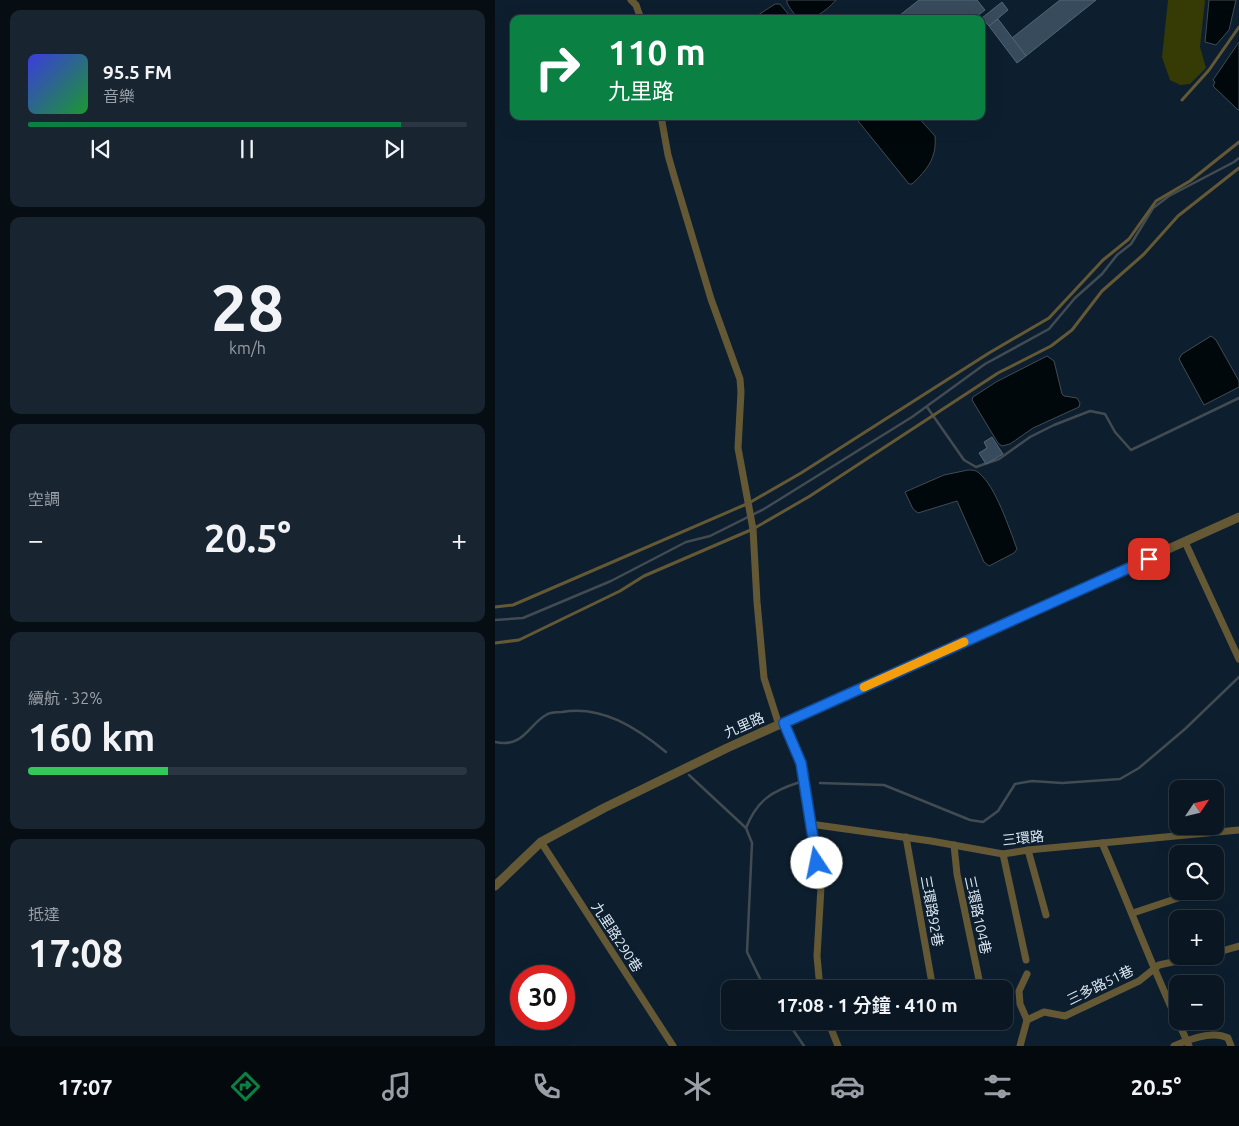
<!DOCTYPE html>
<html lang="zh-TW">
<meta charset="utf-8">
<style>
:root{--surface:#0a1723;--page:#182430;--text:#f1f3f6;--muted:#999fa6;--line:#2a3641;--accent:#0b8043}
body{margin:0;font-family:Ubuntu,"Noto Sans TC",sans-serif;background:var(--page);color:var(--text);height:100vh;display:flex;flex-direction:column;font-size:19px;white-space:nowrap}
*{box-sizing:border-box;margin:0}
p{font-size:16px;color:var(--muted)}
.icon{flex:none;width:28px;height:28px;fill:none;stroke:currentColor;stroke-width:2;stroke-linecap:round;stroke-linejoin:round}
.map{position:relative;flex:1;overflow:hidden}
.details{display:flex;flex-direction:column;gap:10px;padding:10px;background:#060d13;width:495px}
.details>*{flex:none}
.banner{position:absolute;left:15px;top:15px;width:475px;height:105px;border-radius:10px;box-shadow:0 5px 20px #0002,0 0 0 1px var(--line);background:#0b8043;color:#fff;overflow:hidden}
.needle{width:32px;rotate:55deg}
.buttons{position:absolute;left:674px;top:780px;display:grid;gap:10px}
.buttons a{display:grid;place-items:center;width:55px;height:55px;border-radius:10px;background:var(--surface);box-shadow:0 5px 20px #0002,0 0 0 1px var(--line);font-size:25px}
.speed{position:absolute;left:15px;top:965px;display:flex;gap:10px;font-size:25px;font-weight:700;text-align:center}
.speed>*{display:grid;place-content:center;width:65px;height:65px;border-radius:50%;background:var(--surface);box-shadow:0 5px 20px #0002,0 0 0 1px var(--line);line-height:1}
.speed .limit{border:8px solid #d22;background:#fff;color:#111}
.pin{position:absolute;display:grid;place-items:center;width:42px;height:42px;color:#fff;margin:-21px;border-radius:10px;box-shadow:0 2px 8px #0006}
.me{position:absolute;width:55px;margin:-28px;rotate:349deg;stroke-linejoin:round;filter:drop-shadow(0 0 4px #0008)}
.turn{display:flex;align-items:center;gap:18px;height:105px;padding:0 15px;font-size:22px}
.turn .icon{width:65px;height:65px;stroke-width:2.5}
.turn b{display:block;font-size:35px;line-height:42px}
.big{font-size:38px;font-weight:600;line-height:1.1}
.details .card{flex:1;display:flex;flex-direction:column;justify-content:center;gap:8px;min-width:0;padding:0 18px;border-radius:10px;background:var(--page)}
.details .dial{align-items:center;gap:0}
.dial b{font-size:65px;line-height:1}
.song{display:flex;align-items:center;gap:15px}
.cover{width:60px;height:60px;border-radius:8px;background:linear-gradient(135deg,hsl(240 70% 55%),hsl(130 70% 35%))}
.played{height:5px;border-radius:2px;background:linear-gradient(90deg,var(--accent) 85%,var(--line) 85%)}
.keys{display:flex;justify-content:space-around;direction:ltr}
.heat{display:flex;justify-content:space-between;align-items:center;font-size:28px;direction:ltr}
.charge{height:8px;border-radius:4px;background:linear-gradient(90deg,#34c759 32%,var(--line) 0)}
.trip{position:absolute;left:226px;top:980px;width:292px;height:50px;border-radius:10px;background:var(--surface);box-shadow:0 5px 20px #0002,0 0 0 1px var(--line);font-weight:600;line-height:50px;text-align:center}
.tab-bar{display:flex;height:80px;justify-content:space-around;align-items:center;background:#04090e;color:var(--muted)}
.tab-bar .icon{width:35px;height:35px}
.tab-bar .on{color:var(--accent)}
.tab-bar b{font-size:22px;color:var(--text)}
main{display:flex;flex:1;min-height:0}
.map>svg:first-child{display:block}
.green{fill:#363a04}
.water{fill:#00080c;stroke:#424b51}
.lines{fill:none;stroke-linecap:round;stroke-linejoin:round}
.stream{stroke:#424b51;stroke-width:2.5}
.building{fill:#384b5d;stroke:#516678}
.service{stroke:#655935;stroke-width:3}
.minor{stroke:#655935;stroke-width:7}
.tertiary{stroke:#655935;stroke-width:9}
.route-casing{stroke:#114b97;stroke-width:12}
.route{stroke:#1a73e8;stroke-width:9}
.slow{stroke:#f59e0b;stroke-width:9}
.labels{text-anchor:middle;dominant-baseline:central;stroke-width:5;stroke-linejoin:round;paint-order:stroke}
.street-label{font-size:14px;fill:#dbe6f1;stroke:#0d1f2f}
</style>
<main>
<section class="details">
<div class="card">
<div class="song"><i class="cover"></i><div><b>95.5 FM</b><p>音樂</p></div></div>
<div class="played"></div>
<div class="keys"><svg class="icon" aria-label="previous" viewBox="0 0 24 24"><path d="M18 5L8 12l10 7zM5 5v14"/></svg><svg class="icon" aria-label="pause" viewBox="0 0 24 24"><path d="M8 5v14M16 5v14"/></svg><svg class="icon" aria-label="next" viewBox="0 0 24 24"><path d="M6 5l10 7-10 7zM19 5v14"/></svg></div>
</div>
<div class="card dial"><b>28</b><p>km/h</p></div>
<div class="card"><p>空調</p>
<div class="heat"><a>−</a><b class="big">20.5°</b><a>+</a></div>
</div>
<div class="card"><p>續航 · 32%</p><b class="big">160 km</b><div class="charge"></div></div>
<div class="card"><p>抵達</p><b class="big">17:08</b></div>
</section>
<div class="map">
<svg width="744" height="1046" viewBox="0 0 744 1046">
<rect width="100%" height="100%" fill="#0d1f2f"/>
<!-- green -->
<polygon class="green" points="673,0 710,0 705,47 711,68 695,84 685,85 675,80 667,57"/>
<!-- water -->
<g class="water">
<path d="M292,0H341C334,8 318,22 306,19C300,17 295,8 292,3Z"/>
<polygon points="714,0 741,0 734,30 721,45 710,42"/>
<polygon points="280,4 285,4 294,15 293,19 257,19"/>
<polygon points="744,42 744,109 743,110 718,86 720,82 718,80"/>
<path d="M359,116H422L440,136C442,158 432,170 417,184H414Z"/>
<polygon points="716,336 721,340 744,381 744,387 709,405 684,359 687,354"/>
<polygon points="552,356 559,361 567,394 569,396 582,398 585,403 584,407 538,428 515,444 507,446 503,443 477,400 478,397 501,382"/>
<path d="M473,470C477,470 481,470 484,473C501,487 514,528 522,549L519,553L494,566L489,562L462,501L423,513L418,509L410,492L449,475Z"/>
</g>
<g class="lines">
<!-- stream -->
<g class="stream">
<polyline points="432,407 469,460 481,467 504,459 535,437 559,425 595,411 610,414 620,432 636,450 744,398"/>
<polyline points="0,620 28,618 116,581 191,542 215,536 269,509 417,417 490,364 554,329 580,298 607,274 622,255 636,244 658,208 674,196 739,162 744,158"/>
<path d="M0,742C29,748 33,725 51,715C55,712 62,712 67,712C107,705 142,728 171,752"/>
<polyline points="194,775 251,828 257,843 252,952 270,989"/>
<polyline points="325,783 389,785 475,820 488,822 503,811 520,784 537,781 567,783 625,779 644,768 690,729 744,677"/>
<path d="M251,828C262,800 277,791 305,782"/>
<polyline points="292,1021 309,1046"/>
</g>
</g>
<!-- building -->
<g class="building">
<polygon points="424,0 482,0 490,10 478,19 400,19"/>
<polygon points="565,0 601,0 531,56 517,38"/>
<polygon points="507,2 513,10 494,26 487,18"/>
<polygon points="503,19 531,56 522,63 494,26"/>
<polygon points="497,437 508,454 491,464 484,453 492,448 489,442"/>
</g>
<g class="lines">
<!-- service -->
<g class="service">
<polyline points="687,100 714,70 744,27"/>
<polyline points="0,607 18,605 254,503 306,473 494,353 554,318 608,260 634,239 661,201 695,181 744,142"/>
<polyline points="0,643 24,640 125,591 149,576 258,529 315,496 503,373 556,346 577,330 607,291 649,254 683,216 744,168"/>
</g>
<!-- minor -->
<g class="minor">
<polyline points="136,0 141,5 146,19"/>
<polyline points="166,116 173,155 179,176 216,299 245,379 246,392 243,448 258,529 262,602 269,678 284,725"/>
<polyline points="690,542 744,659"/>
<polyline points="289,723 306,763 326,887 322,956 325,989"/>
<polyline points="315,824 436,841 508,854 533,850 744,830"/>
<polyline points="411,837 438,989"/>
<polyline points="46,842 178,1046"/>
<path d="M607,843C633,902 655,962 682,1020"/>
<polyline points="459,845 462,874 486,989"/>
<polyline points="533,850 551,915"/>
<polyline points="508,854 531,960"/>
<polyline points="638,913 683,898 688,891"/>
<polyline points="720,953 744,946"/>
<polyline points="532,1020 549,1012 570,1016 644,981 664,965 705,956"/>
<polyline points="333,1021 343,1046"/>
<polyline points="683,1021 694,1046"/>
<polyline points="525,1046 532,1020 525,1004 524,991 532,974"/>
<path d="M679,1046C694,1039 717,1030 733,1038L736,1046"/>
</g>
<!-- tertiary -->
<polyline class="tertiary" points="0,886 46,842 109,808 232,748 744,517"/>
</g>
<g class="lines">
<!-- route casing -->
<g class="route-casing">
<polyline id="route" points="322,863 306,763 289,723 654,559"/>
</g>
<!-- route -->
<use href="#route" class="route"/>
<!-- slow -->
<polyline class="slow" points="369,687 469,642"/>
</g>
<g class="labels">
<!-- street labels -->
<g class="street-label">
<text transform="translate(249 725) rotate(-24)">九里路</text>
<text transform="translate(528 838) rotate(-6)">三環路</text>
<text transform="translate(437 911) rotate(80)">三環路92巷</text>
<text transform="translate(483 915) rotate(78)">三環路104巷</text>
<text transform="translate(122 937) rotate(57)">九里路290巷</text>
<text transform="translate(605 985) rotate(-26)">三多路51巷</text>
</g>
</g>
</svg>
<div class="buttons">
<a><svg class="needle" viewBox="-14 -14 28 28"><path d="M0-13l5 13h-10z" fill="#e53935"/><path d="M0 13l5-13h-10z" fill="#999fa6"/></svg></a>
<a><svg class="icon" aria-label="search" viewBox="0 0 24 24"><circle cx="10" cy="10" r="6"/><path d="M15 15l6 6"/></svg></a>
<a>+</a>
<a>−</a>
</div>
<div class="speed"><div class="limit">30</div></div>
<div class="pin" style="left:654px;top:559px;background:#d93025"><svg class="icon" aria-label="arrive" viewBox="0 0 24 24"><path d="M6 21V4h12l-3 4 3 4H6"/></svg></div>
<svg class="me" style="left:322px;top:863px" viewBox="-20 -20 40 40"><circle r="19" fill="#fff"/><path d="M0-13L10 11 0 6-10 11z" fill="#1a73e8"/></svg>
<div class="trip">17:08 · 1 分鐘 · 410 m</div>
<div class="banner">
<div class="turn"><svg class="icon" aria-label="right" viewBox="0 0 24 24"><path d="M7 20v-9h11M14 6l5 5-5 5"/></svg><div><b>110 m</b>九里路</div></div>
</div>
</div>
</main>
<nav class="tab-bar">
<b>17:07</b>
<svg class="icon on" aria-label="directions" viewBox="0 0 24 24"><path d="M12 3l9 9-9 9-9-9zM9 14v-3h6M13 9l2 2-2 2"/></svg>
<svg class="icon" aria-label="music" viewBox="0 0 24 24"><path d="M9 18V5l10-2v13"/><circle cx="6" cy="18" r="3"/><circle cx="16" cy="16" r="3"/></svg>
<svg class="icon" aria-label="phone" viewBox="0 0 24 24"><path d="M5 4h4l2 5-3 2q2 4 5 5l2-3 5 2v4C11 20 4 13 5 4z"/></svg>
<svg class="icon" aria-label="climate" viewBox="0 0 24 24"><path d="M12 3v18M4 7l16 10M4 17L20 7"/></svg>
<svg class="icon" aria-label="car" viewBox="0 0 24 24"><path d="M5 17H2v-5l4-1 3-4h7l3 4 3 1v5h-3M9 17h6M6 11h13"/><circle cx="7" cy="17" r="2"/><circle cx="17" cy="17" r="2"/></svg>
<svg class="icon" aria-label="filters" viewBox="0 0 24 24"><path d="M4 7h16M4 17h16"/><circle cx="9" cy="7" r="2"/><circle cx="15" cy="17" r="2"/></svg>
<b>20.5°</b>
</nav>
